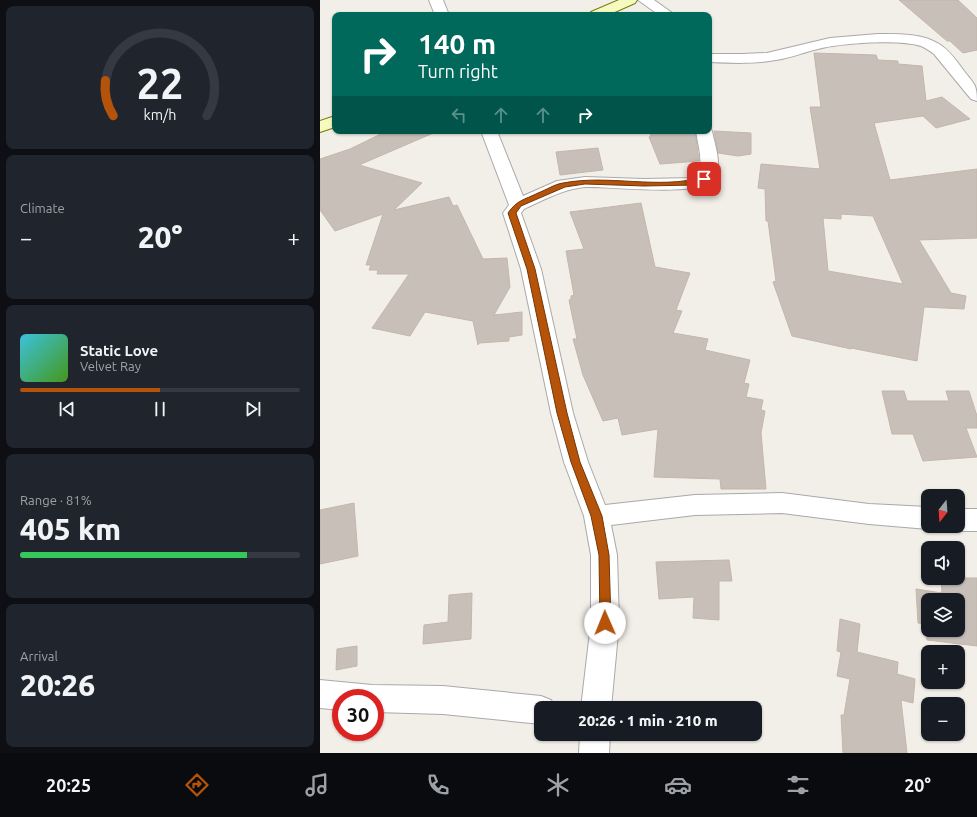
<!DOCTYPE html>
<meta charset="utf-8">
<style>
:root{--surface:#171b24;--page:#20242c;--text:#f1f3f6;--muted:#9ea1a6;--line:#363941;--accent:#b45309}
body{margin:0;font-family:Ubuntu,sans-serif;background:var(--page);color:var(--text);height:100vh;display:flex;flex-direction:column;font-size:15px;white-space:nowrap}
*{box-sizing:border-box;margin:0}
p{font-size:13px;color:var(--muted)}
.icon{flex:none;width:22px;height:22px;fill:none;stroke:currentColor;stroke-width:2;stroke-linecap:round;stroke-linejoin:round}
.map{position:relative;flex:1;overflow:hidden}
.sheet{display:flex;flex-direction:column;gap:6px;padding:6px;background:#0d0f14;width:320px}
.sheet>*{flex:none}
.banner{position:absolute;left:12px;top:12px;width:380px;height:122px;border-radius:8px;box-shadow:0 1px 3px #0004;background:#00695c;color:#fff;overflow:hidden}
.needle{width:26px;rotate:197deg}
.fabs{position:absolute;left:601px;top:489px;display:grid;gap:8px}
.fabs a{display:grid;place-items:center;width:44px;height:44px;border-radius:8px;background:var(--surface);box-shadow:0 1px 3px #0004;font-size:20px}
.speed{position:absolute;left:12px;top:689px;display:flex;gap:8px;font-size:20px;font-weight:700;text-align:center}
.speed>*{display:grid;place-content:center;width:52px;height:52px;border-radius:50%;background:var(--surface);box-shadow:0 1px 3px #0004;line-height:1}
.speed .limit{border:6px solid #d22;background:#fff;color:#111}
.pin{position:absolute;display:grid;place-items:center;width:34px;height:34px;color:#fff;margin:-17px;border-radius:8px;box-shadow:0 2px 6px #0006}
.me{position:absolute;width:44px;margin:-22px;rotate:359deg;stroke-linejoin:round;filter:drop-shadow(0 0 3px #0008)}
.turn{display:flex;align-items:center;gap:14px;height:84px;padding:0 20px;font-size:18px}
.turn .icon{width:52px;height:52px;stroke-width:2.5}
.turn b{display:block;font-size:28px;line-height:34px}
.lanes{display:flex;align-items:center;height:38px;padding:0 20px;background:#0003;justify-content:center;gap:20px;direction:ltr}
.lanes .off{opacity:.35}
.big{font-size:30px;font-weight:800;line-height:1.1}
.sheet .tile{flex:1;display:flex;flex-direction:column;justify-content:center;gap:6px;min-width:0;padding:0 14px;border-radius:8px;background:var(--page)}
.sheet .dial{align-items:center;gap:0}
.dial svg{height:104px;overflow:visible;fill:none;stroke:var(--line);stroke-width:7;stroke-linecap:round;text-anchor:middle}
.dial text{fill:var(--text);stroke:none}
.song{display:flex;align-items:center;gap:12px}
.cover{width:48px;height:48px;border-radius:6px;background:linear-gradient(135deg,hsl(190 70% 55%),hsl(100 70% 35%))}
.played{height:4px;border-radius:2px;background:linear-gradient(90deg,var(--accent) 50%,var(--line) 50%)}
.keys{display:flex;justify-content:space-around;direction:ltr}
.heat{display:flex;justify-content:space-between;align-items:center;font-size:22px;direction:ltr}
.charge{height:6px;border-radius:3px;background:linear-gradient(90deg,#34c759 81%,var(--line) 0)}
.trip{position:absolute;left:214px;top:701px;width:228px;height:40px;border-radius:8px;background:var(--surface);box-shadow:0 1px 3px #0004;font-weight:800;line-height:40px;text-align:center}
.tabs{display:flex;height:64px;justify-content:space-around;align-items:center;background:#090b0e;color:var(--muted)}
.tabs .icon{width:28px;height:28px}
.tabs .selected{color:var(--accent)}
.tabs b{font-size:18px;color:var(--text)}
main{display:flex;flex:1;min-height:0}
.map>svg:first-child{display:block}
.building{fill:#c7bfb8;stroke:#c4b6ab;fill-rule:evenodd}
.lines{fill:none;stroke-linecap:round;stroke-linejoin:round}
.minor-casing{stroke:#a9a9a9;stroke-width:2}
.secondary-casing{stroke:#707d05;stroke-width:2}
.minor{fill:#fff;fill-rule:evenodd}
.secondary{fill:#f7fabf;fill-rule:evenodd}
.route{fill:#b45309;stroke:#753606}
</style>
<main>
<section class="sheet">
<div class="tile dial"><svg viewBox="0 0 100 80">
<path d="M14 69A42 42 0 1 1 86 69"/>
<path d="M14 69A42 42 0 0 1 8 42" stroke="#b45309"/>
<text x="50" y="56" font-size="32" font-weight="700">22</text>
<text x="50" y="72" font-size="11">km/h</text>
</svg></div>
<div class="tile"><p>Climate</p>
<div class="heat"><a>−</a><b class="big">20°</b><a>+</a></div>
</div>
<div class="tile">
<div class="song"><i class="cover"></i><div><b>Static Love</b><p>Velvet Ray</p></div></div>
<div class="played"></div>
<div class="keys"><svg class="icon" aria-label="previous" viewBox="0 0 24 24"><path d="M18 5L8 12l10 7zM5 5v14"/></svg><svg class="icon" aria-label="pause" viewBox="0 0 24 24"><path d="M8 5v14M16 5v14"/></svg><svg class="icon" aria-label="next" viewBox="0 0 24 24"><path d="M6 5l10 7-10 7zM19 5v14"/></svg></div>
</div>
<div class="tile"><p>Range · 81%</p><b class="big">405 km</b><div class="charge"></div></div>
<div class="tile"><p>Arrival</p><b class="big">20:26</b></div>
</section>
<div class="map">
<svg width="657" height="753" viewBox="0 0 657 753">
<rect width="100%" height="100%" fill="#f2efe9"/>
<!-- building -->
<g class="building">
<polygon points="579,0 638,0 657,18 657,50 643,53 630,41 627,41"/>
<path d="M494,53L556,55L558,60L578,61V64L602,66L606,101L622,97L650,119L616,128L603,116L554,123L570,180L657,169V238L599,240L631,293L646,296L644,309L604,307L597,361L531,348V349L472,336L453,282L456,281L448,221H446L445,189L438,188L441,164L500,169L490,107H501ZM521,214L553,216L583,284L508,271L503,218L521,219Z"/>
<polygon points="67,131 118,131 39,165 102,183 74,210 129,197 133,206 137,205 163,259 187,258 190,287 174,315 202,312 202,335 189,337 189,341 159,343 158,345 153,321 105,312 90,336 52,328 89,274 57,274 58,270 49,270 51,265 46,265 63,214 15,231 0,210 0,159 30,149"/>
<polygon points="329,131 375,131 379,161 340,164 329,137 331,136"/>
<polygon points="394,131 431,133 431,154 418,156 398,153"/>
<polygon points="278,148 283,170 240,175 236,152"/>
<polygon points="321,203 335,267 370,273 356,310 362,311 353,333 388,339 385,350 430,360 424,383 429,384 426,397 443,400 441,410 445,411 441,433 446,489 401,489 400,479 334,477 338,429 302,435 298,418 283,421 263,375 253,339 257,339 249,300 251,299 251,296 254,295 246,251 264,249 250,212"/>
<polygon points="562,391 584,391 587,401 629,401 626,391 649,391 657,416 657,428 646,428 657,457 603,461 593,434 572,434"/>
<polygon points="34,503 38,556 0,564 0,510"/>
<polygon points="409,560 412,581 399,581 399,620 373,618 374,597 339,599 336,562"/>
<path d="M621,578H657V646L607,640L606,624L598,623L596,589L622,593ZM608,600H638V630H608Z"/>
<polygon points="152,593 151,639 103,644 104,625 128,622 129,595"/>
<polygon points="520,619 540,624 537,652 578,662 577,674 595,679 593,703 581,700 587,753 523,753 521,715 524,715 530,679 517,676 521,652 517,651"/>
<polygon points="37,646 37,666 16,670 17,649"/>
</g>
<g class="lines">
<!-- minor casing -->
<g class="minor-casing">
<g id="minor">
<polygon points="109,0 123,0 129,15 115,15"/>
<polygon points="318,0 334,0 355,15 339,15"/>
<path d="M558,34C577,34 602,33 619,44C629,50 637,61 644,71C654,84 657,84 657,101L651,99L646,93L614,54C610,51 606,48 601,46C578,39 522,43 498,49C484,52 471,58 456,60C434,64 412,63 389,62V54H422L447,53L510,38Z"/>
<path d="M389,127L392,131C395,146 404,169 392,181C375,197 290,186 265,187C243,189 224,200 204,209L201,213L221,269L253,413L268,462L285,505L375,495L462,493L549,504L608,507V526H615L608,529L549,524L462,513L375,515L291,525L297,555L299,623L291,708H261L271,623V555L264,516L244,462L231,413L201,269L183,213L189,205L161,131H177L203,196L237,181L265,177L324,179L373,178L379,174C383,160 378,145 376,131H389Z"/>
<polygon points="638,509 657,509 657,531 638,531 629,527 628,526 638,526"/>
<polygon points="0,680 52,685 123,686 221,696 231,700 235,708 221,708 221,724 123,714 55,712 55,698 21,698 21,710 0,708"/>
<polygon points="260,734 290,734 289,753 259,753"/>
</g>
</g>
<!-- secondary casing -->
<g class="secondary-casing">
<g id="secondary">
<polygon points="299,0 317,0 315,3 288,15 269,15 271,12"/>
<polygon points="15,116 15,127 0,132 0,121"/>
</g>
</g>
<!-- minor -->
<use href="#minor" class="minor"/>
<!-- secondary -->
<use href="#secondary" class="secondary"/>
</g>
<!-- route -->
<path class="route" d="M384,177L386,178V181L375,185L324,186L265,184L245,187L201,206L196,213L215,269L247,413L260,462L282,516L289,555L291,623L289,627L285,628L281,627L280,623L279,555L271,516L251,462L237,413L207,269L188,213C197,200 204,200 218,193C226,190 235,184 243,183C289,174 338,190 384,177Z"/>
</svg>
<div class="fabs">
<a><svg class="needle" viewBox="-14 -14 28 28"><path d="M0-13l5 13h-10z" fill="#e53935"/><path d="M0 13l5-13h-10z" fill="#9ea1a6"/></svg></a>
<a><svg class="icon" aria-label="sound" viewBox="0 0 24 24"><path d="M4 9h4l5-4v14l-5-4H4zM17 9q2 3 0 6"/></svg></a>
<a><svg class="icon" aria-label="layers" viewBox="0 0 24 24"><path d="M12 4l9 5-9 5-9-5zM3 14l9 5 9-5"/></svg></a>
<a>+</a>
<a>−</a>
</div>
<div class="speed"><div class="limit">30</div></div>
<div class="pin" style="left:384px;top:179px;background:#d93025"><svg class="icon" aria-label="arrive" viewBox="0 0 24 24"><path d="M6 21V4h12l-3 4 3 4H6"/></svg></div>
<svg class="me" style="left:285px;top:623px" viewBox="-20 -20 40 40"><circle r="19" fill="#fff"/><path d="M0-13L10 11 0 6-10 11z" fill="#b45309"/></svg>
<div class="trip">20:26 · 1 min · 210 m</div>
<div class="banner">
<div class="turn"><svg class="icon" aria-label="right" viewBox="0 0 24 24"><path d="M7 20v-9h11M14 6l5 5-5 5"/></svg><div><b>140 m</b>Turn right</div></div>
<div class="lanes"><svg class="icon off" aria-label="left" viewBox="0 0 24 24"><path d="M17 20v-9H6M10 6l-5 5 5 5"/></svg><svg class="icon off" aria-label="ahead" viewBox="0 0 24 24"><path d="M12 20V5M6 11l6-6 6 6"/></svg><svg class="icon off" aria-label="ahead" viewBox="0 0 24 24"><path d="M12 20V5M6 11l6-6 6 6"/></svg><svg class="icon" aria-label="right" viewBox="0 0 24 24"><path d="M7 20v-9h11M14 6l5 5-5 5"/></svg></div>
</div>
</div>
</main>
<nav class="tabs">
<b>20:25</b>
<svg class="icon selected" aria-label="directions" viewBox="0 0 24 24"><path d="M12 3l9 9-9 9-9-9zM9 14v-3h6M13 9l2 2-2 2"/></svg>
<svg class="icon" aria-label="music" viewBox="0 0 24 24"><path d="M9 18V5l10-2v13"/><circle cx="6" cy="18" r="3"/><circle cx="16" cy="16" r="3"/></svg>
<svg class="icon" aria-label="phone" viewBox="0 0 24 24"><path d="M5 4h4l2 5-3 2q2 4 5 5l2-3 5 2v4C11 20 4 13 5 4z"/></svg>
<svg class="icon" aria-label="climate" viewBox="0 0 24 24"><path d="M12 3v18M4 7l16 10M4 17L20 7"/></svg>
<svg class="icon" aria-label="car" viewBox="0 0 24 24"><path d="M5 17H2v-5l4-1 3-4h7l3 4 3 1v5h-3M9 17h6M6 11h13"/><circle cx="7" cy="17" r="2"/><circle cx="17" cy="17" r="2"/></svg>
<svg class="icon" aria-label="filters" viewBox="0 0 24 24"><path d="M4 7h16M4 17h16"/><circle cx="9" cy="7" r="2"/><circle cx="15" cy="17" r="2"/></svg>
<b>20°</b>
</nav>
